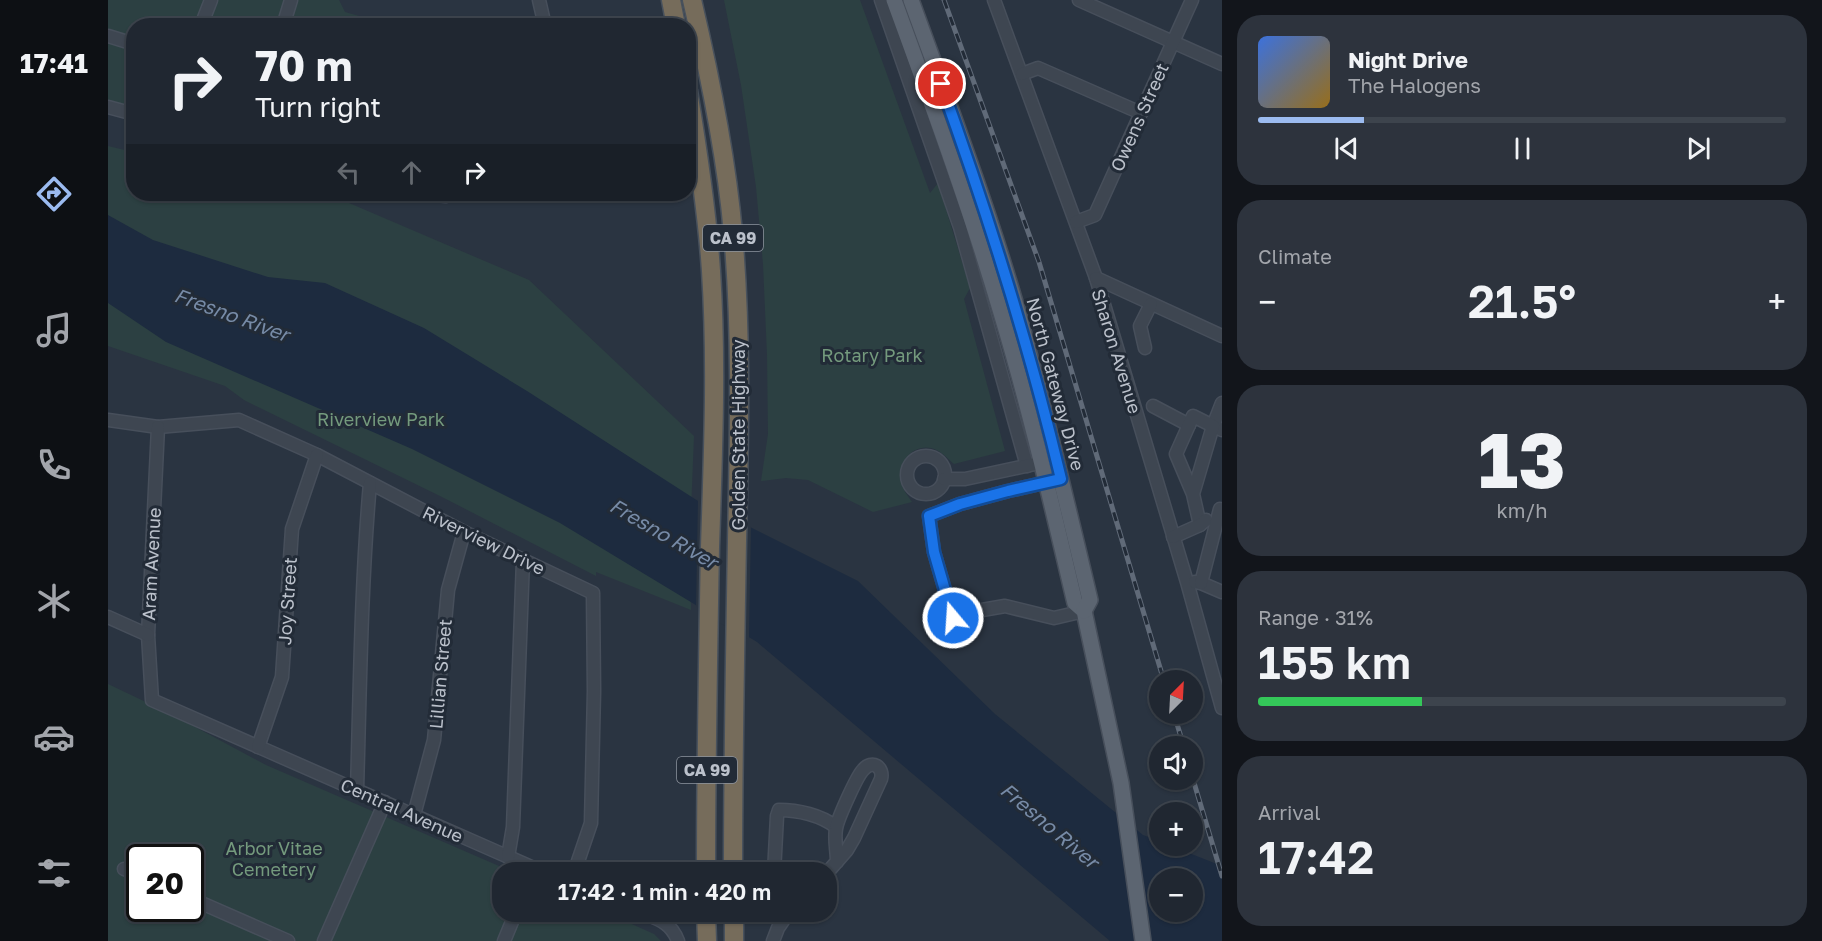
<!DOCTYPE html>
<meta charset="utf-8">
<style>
:root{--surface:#202731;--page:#2d333d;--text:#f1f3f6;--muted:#a2a5ab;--line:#3d444d;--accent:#9bbbf0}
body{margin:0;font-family:"Golos Text",sans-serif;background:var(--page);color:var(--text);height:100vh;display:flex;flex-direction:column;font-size:22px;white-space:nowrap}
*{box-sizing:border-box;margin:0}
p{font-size:20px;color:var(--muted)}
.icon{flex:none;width:33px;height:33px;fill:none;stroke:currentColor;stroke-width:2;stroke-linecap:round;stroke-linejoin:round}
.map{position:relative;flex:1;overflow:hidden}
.side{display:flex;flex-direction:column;gap:15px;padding:15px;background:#12151b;width:600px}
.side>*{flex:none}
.hud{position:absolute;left:18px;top:18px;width:570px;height:183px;border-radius:24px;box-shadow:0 2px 4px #0004,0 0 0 2px var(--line);background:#202731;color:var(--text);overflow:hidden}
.needle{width:39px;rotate:24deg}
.buttons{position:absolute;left:1041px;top:670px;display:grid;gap:12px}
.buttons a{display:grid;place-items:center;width:54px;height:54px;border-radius:50%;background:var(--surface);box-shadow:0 2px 4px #0004,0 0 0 2px var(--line);font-size:30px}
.speed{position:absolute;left:18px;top:844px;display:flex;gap:12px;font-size:30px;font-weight:700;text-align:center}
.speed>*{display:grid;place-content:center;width:78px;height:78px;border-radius:50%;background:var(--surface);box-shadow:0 2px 4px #0004,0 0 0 2px var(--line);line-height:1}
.speed .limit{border:3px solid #111;border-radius:9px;background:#fff;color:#111}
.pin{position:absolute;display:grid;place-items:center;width:51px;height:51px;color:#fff;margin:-26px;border:3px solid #fff;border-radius:50%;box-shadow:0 2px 6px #0007}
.me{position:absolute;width:66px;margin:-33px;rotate:342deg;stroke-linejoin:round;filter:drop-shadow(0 0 4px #0008)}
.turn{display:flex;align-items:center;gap:21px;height:126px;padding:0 30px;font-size:27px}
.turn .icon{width:78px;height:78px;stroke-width:2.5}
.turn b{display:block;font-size:42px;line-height:51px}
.lanes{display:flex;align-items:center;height:57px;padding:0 30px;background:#0003;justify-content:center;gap:30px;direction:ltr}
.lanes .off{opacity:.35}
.big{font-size:45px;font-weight:600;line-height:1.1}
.side .card{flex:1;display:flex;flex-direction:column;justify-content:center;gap:9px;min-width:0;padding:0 21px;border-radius:24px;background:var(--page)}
.side .dial{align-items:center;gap:0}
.dial b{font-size:78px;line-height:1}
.song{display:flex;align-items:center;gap:18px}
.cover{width:72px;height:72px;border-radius:9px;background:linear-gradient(135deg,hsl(220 70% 55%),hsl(40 70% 35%))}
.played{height:6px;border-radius:3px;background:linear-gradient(90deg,var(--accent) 20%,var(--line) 20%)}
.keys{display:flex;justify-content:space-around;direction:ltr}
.heat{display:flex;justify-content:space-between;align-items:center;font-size:33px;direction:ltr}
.charge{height:9px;border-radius:4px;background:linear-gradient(90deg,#34c759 31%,var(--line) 0)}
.trip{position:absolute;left:384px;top:862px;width:345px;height:60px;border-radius:24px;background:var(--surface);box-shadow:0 2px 4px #0004,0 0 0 2px var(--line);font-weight:600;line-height:60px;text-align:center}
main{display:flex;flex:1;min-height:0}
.dock{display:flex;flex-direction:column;width:108px;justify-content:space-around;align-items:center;background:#0d1014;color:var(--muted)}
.dock .icon{width:42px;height:42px}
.dock .active{color:var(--accent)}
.dock b{font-size:27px;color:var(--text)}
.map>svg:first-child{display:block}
.green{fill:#2c4042;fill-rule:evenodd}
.water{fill:#1d2b3f;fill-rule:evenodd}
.pier{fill:#2a3441}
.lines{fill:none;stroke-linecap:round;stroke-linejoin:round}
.minor-casing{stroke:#474f5b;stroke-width:15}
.major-casing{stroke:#474f5b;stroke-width:18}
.highway-casing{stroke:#48515c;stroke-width:21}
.minor{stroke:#3e4651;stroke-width:12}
.major{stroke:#5c6571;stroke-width:15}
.highway{stroke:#766c5b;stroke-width:18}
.rail-casing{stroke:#606a78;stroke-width:5}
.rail{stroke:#222b37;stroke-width:3;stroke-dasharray:9;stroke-linecap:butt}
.route-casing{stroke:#114b97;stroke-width:15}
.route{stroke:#1a73e8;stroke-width:10}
.labels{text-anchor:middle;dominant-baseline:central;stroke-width:6;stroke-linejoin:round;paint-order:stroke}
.shield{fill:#222b37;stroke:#8d949f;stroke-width:1.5}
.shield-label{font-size:16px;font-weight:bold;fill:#bbc1cb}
.street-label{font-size:18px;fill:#bbc1cb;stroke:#222b37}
.park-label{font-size:18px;fill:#749a7d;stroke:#222b37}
.water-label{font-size:20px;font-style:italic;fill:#778ba7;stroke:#222b37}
</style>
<main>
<nav class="dock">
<b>17:41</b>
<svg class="icon active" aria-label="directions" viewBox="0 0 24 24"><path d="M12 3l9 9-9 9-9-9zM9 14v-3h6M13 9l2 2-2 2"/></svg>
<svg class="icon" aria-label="music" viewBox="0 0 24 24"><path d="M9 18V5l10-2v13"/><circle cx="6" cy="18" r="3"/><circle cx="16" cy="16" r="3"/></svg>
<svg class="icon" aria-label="phone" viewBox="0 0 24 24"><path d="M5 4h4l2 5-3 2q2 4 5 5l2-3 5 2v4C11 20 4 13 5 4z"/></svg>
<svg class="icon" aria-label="climate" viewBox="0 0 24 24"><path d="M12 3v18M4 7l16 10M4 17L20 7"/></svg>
<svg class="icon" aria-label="car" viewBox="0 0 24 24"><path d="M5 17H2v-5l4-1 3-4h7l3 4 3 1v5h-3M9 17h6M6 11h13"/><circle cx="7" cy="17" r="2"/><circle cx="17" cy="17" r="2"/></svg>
<svg class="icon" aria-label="filters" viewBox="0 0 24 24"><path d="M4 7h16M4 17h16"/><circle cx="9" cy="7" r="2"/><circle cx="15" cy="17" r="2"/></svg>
</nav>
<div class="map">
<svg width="1114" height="941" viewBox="0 0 1114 941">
<rect width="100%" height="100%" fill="#2a3441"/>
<!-- green -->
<g class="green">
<polygon points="0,0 231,0 237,12 283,25 26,26 25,107 0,100"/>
<path d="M616,0H752L822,193L830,183L862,288L856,299L897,451L846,464C839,458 832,450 823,448C803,444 790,464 793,481C794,489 800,496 804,502L765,512L700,480L678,478L653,481L660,434L659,355L655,264L648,187L633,85Z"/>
<polygon points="0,146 25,152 26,194 220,194 421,280 586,436 582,537 583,610 488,572 488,576 334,497 136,400 117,386 0,346"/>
<path d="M0,684L63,714L158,765L407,873H394V912H497L546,934L553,941H0ZM32,858H82V909H32Z"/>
</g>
<!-- water -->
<path class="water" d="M0,215L45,240L160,277L217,283L316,328L419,391L590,501L750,581L887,714L1035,835L1051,841L1052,846H1063L1114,866V941H1002L649,642L452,523L304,449L58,342L0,303ZM1052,879H1084V912H1052Z"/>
<!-- pier -->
<polygon class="pier" points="590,498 643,525 641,640 588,609"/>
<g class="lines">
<!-- minor casing -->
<g class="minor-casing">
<g id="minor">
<polyline points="431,0 437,26"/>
<polyline points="773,0 852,227 919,466"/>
<polyline points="886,0 988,278 1079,582 1114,708"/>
<polyline points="971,0 1114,64"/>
<polyline points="96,18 103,0"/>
<polyline points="175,26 183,0"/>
<polyline points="0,36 26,44"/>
<polyline points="914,74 930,68 1033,113"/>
<polyline points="0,107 26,114"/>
<polyline points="316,194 338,196 342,194"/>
<polyline points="968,222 987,215 1084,0"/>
<polyline points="988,278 1114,336"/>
<polyline points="1037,348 1032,326 1043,304"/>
<polyline points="1114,403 1105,426 1114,430"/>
<polyline points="1045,406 1081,425"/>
<polyline points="0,420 50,427 131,420 209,455 356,532 485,593 486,691 483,823 466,873"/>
<polyline points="50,427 40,635 44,700 437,873"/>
<circle cx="818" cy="475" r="19"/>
<polyline points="836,479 857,479 927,464"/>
<polyline points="953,479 900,491 852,504 821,516 826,552 845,618 874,610 897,606 946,618 976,611"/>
<polyline points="1085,494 1068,454 1085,416 1105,426 1085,494 1092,525"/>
<polyline points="1065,537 1092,525 1098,520"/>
<polyline points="1087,582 1093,583 1114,592"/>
<polyline points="1093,583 1112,509"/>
<polyline points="0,617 40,635"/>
<polyline points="150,747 174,677 184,529 209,455"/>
<path d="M249,790C252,688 253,585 262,483"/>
<polyline points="306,815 326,740 340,590 356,532"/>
<polyline points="400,857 405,827 415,560"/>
<polyline points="16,869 32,875"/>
<path d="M666,873L669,816L671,810C690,810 713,815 728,827"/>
<path d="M718,874L739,850L746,838L773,779C776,767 764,759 755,770C749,776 729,820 728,829C726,839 729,851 729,862"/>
<polyline points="82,898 180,941"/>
<path d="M532,912C550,919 563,922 570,941"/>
<polyline points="216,941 277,802"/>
<polyline points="396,941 408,912"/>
<polyline points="665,941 670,928 681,912"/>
</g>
</g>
<!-- major casing -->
<g class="major-casing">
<g id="major">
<path d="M786,0C824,104 862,207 893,313C922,409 944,506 967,603L976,611L1013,783L1035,941"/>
<path d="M803,0C840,102 879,205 909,309C936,406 959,503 982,600L976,611"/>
</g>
</g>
<!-- highway casing -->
<g class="highway-casing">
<g id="highway">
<polyline points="563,0 568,26"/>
<path d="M584,0C602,76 618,154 625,233C634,335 631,438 629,541C627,652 625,762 625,873"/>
<path d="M580,91C590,151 599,211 603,271C609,363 605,455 602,547C600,656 598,764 598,873"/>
<polyline points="598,912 599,941"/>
<polyline points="626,912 626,941"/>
</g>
</g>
<!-- minor -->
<use href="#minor" class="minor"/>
<!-- major -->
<use href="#major" class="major"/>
<!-- highway -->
<use href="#highway" class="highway"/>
<!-- rail casing -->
<g class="rail-casing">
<g id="rail">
<polyline points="836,0 931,262 1056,681"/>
<polyline points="1066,714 1076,747"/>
<polyline points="1084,776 1114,876"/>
</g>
</g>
<!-- rail -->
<use href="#rail" class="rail"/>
</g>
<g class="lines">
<!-- route casing -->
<g class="route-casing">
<path id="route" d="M833,84C880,214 921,345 953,479L900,491L852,504L821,516L826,552L845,618"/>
</g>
<!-- route -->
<use href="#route" class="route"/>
</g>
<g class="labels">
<!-- shield labels -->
<g class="shield">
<rect x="595" y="225" width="60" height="26" rx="4.5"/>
<rect x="569" y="757" width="60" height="26" rx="4.5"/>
</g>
<g class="shield-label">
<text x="625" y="238">CA 99</text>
<text x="599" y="770">CA 99</text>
</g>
<!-- street labels -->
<g class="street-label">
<text transform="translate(1031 117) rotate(-66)">Owens Street</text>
<text transform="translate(1009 351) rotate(73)">Sharon Avenue</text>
<text transform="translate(948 384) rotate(75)">North Gateway Drive</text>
<text transform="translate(630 435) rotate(-90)">Golden State Highway</text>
<text transform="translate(376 540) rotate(26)">Riverview Drive</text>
<text transform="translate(43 564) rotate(-87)">Aram Avenue</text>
<text transform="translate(179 601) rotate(-86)">Joy Street</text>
<text transform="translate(332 674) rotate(-85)">Lillian Street</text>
<text transform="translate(294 810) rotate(24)">Central Avenue</text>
</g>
<!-- park labels -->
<g class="park-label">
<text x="764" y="355">Rotary Park</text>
<text x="273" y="419">Riverview Park</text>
<text x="166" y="848">Arbor Vitae<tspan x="166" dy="21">Cemetery</tspan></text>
</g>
<!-- water labels -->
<g class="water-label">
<text transform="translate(124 314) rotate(20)">Fresno River</text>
<text transform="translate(556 533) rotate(30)">Fresno River</text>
<text transform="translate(942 825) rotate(40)">Fresno River</text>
</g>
</g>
</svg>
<div class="buttons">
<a><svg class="needle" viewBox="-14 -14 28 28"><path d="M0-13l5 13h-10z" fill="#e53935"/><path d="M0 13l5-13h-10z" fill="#a2a5ab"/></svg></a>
<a><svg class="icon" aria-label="sound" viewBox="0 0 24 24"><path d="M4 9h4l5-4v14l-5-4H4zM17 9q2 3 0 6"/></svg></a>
<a>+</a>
<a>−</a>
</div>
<div class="speed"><div class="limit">20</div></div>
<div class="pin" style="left:833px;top:84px;background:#d93025"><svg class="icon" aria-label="arrive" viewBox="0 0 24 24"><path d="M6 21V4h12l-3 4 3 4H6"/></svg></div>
<svg class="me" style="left:845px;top:618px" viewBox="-20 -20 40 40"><circle r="17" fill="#1a73e8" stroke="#fff" stroke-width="3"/><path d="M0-11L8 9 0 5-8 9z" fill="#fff"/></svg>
<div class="trip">17:42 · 1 min · 420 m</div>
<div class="hud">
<div class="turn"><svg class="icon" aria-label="right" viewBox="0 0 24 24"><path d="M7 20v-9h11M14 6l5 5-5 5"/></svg><div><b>70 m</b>Turn right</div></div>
<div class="lanes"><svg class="icon off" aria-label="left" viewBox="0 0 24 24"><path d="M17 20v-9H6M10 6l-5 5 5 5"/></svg><svg class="icon off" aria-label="ahead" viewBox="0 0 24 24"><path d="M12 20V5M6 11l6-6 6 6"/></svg><svg class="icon" aria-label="right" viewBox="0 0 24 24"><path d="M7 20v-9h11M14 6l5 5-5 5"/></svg></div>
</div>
</div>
<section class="side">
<div class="card">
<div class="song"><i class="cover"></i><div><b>Night Drive</b><p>The Halogens</p></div></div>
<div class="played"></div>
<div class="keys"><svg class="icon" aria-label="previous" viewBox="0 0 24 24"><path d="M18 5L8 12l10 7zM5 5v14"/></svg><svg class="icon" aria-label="pause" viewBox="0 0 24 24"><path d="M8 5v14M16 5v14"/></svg><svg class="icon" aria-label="next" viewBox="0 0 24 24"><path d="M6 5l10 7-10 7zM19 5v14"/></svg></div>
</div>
<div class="card"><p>Climate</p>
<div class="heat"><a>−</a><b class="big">21.5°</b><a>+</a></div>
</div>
<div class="card dial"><b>13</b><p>km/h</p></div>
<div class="card"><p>Range · 31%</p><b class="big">155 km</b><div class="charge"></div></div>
<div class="card"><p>Arrival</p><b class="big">17:42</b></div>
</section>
</main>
